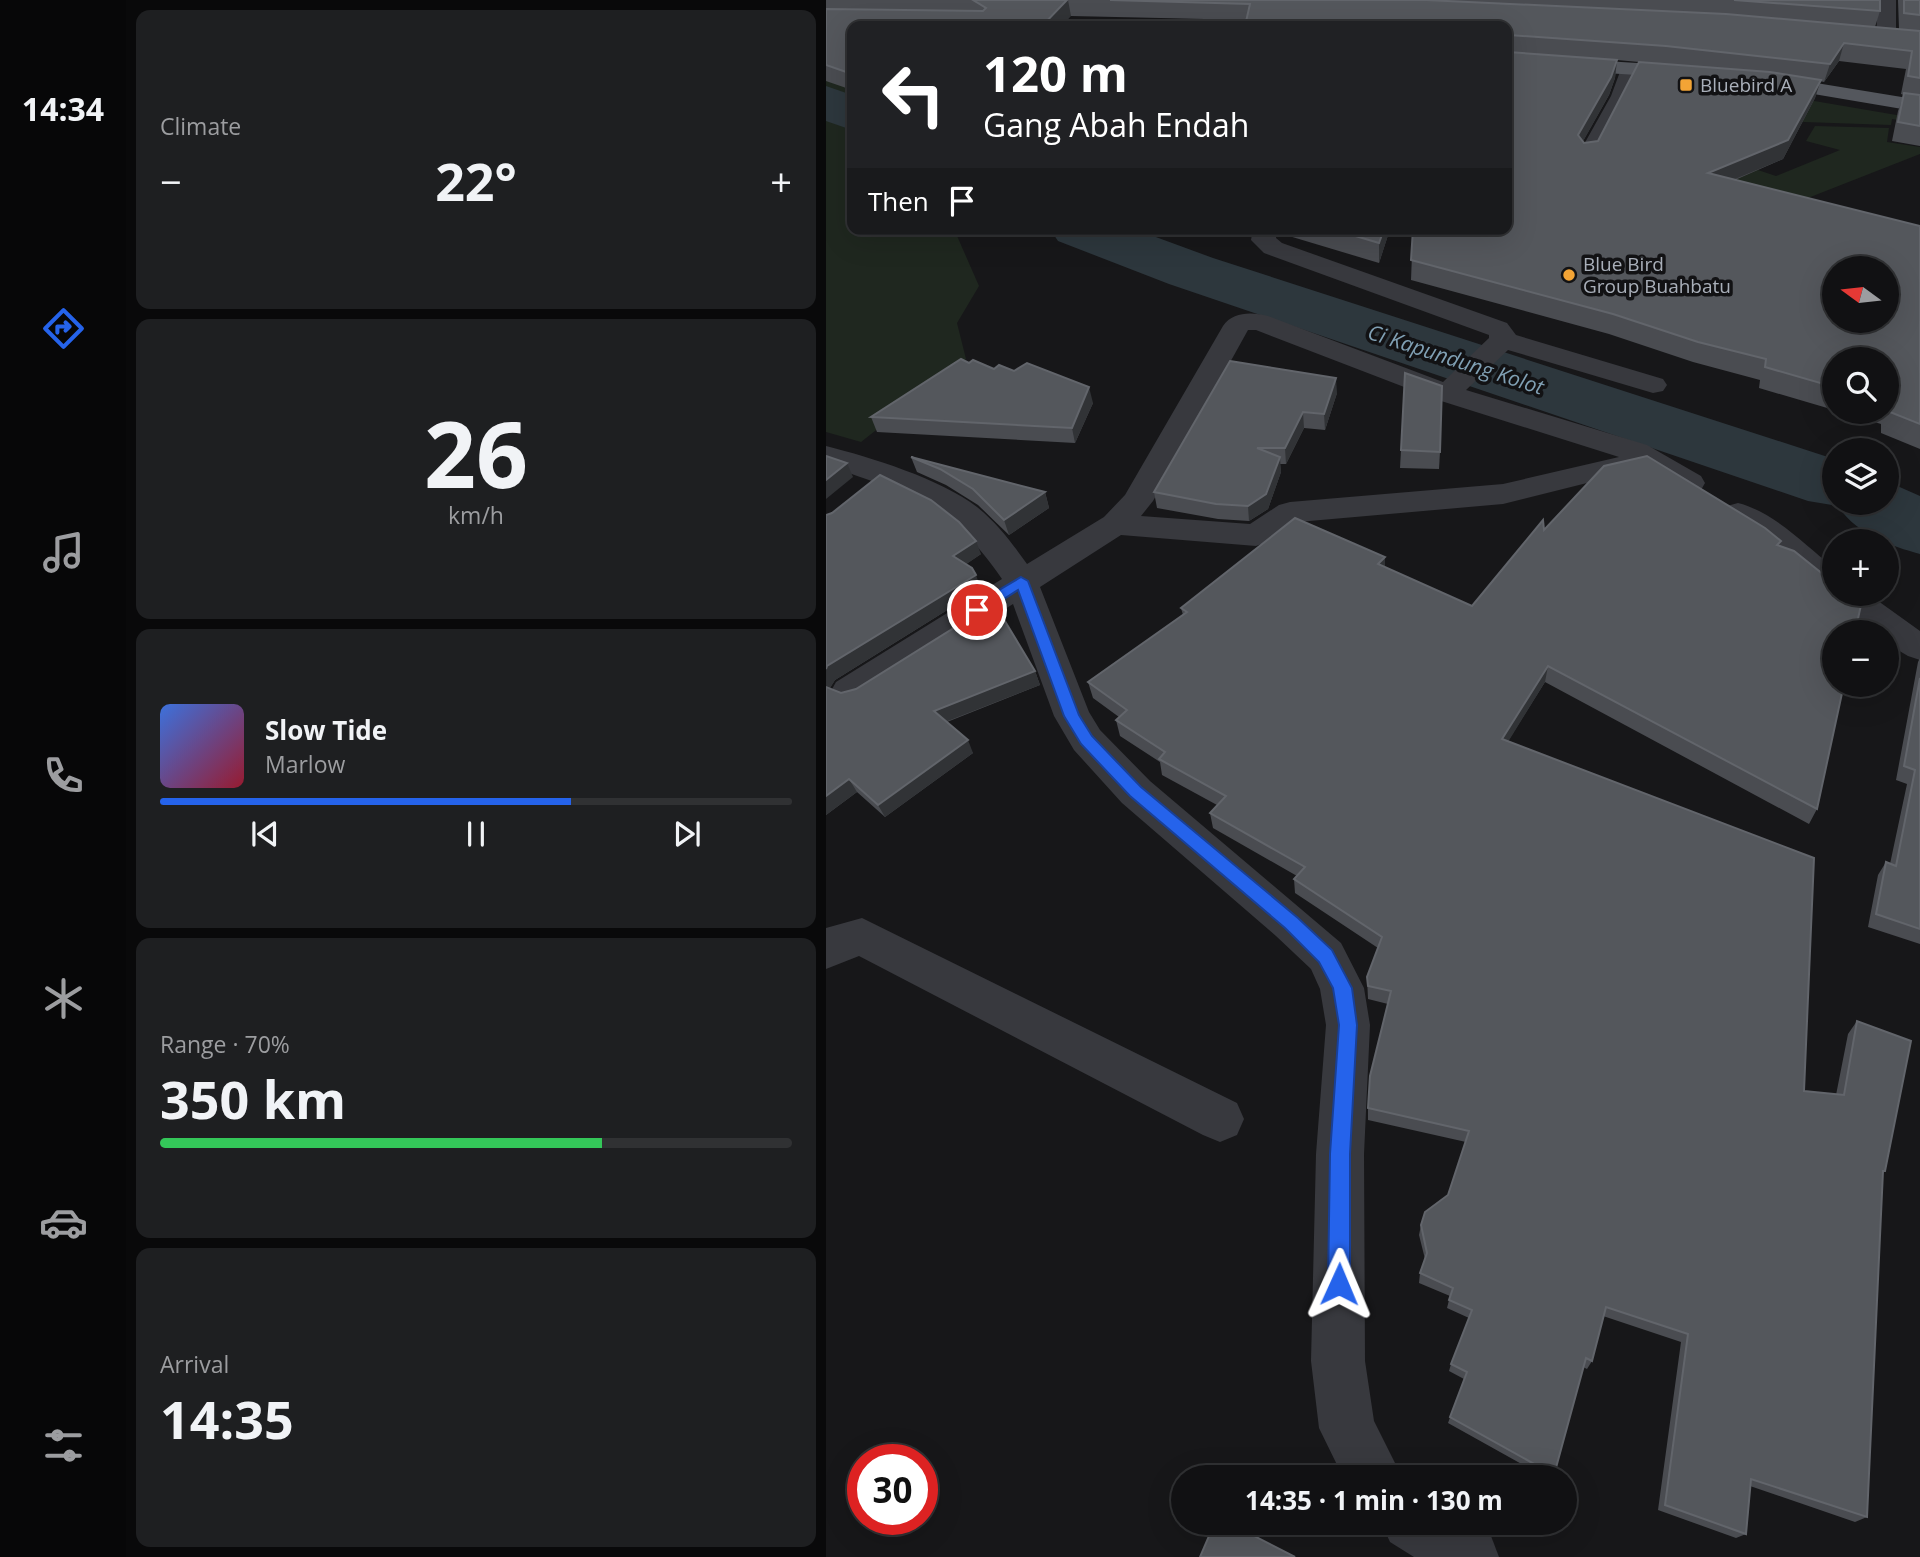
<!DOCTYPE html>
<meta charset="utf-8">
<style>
:root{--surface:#111113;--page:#1e1f21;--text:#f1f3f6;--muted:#9c9da0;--line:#303133;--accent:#2563eb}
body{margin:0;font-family:"Open Sans",sans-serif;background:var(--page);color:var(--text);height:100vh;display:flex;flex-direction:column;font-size:26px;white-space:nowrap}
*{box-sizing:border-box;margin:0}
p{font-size:23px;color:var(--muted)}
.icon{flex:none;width:38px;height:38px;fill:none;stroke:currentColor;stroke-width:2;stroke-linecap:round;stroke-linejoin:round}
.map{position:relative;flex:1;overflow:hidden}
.panel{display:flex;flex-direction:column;gap:10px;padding:10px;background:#09090a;width:700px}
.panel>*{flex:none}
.hud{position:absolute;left:21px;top:21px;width:665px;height:214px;border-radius:14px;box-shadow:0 7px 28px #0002,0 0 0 2px var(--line);background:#202124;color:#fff;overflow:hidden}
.needle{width:46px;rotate:285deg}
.controls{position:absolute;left:996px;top:256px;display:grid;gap:14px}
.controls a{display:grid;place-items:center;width:77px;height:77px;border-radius:50%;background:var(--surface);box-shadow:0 7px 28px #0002,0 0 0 2px var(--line);font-size:35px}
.speed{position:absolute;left:21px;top:1444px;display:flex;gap:14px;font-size:35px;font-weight:700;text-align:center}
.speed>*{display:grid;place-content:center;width:91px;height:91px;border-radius:50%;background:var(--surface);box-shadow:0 7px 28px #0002,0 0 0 2px var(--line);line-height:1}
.speed .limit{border:10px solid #d22;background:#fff;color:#111}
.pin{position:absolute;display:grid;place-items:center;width:60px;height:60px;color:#fff;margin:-30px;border:4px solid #fff;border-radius:50%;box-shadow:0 2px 7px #0007}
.me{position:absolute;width:77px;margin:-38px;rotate:1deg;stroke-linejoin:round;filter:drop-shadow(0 0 5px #0008)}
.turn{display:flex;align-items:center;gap:24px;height:147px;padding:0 21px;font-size:32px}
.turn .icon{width:91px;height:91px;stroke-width:2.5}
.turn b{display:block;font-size:49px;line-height:60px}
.then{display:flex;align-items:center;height:66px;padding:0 21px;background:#0003;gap:14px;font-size:26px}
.big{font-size:52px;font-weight:700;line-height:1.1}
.panel .widget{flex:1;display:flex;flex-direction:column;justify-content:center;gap:10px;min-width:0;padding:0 24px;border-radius:14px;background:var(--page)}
.panel .dial{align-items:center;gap:0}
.dial b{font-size:91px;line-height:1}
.song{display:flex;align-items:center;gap:21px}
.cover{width:84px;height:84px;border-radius:10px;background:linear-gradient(135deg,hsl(220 70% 55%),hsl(350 70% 35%))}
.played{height:7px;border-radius:4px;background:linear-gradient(90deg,var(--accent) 65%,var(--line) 65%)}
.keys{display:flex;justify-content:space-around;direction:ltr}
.heat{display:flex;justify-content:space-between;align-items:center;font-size:38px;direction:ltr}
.charge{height:10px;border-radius:5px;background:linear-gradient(90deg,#34c759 70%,var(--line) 0)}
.trip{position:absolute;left:345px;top:1465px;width:406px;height:70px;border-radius:35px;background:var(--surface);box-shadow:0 7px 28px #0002,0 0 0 2px var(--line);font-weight:700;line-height:70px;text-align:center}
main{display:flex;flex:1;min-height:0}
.tabs{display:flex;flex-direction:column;width:126px;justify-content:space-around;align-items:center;background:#070708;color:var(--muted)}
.tabs .icon{width:49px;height:49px}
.tabs .current{color:var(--accent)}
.tabs b{font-size:32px;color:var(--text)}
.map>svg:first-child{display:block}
.green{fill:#1f271f}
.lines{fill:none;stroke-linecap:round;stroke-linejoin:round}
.river{fill:#2d373d;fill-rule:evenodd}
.service{fill:#38393e;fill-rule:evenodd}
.minor{fill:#38393e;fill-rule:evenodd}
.primary{fill:#54575d;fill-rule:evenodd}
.wall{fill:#4a4c51;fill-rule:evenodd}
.shaded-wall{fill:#313336}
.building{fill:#54575c;stroke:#62656b;stroke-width:2;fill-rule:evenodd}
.route{fill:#2563eb;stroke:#184099;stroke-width:2}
.poi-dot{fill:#f3a435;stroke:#121214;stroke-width:2.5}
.labels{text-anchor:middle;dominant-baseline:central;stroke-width:7;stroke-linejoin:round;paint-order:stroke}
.far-poi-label{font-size:19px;fill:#a9afb9;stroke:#121214;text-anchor:start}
.far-water-label{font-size:21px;font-style:italic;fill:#80a0b4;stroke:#121214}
</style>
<main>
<nav class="tabs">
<b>14:34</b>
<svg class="icon current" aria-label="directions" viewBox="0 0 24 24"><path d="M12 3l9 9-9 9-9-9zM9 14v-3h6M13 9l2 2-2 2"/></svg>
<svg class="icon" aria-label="music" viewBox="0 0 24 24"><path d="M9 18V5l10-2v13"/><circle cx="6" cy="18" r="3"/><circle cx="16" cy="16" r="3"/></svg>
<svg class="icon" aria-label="phone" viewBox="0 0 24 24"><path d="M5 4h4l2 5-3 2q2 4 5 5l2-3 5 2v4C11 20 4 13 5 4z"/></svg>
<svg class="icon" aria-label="climate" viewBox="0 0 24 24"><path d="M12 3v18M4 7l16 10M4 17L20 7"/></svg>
<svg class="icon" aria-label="car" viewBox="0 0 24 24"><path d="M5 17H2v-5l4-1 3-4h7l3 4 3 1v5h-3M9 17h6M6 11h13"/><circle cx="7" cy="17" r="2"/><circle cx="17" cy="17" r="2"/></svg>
<svg class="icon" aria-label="filters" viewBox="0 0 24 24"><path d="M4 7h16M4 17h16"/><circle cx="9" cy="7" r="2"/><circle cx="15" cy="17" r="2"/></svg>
</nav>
<section class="panel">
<div class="widget"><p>Climate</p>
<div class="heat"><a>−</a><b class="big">22°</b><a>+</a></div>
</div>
<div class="widget dial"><b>26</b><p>km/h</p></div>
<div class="widget">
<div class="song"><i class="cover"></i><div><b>Slow Tide</b><p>Marlow</p></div></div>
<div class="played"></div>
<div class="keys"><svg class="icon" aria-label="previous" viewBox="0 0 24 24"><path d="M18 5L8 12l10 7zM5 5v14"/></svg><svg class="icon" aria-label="pause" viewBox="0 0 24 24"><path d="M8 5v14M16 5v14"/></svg><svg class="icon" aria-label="next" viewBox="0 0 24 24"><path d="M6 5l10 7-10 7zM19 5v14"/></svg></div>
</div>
<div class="widget"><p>Range · 70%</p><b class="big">350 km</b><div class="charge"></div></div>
<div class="widget"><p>Arrival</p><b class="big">14:35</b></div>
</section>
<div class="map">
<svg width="1094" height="1557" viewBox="0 0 1094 1557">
<rect width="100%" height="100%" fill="#171719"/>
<!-- green -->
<g class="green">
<polygon points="0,78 26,83 26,229 128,229 153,286 131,323 140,359 35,442 0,432"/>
<polygon points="959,96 1094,119 1092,123 1066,119 1065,125 978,122 954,118"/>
<polygon points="989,126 1063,128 1061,142 1094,147 1094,154 964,205 907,191 917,165 950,176 1014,150 980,141"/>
</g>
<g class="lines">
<!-- river -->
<g class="river">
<polygon points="0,86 26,95 26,130 0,121"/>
<path d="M224,229H308L387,258L1008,459V502H1060V481L1094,496V554C1065,546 1030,534 1012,506L982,501L343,284L232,241Z"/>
</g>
<!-- service -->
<polygon class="service" points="803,64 811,69 801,96 767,159 755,159 752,155 785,96 795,69"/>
<!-- minor -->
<g class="minor">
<polygon points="403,0 421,0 409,26 391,26"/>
<polygon points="1052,0 1070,0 1070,38 1067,42 1060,44 1050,38"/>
<path d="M427,229H451L450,238L456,243L681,323L690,335L837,379L841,385L837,391L827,393L682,350L640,390L821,445L875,476L879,483L875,490C853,496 836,480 817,469L677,504L472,522L441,542L430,546L295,535L214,587L263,712L274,730L324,781L515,943L538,988L544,1025L538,1154L539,1361L548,1421L576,1477H517L493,1428L485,1361L490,1154L500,1025L494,989L485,969L450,936L296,803L248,750L228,716L187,604L36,700L23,704L10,700L5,691L10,682L176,579C125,504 82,494 0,465V446C44,457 115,479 151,507C171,523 186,543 201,564L278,517L299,495L397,326C407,311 427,312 442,316L617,382L663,338V335L438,253L425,240ZM422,330H430L612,400L793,457L677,484L464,502L453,505L424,524L315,516L327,501Z"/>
<path d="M912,503C948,512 979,545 1008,568V593H1041L1094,631V660L1082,656L1060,643V632H1046L935,542L901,520L896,513L901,506Z"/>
<polygon points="36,918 411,1103 418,1119 411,1135 394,1142 377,1135 33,956 0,969 0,928"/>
<polygon points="555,1522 641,1522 665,1536 673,1557 588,1557 564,1542"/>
</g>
<!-- primary -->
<g class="primary">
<polygon points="681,55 860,66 867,68 870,72 867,76 860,78 681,67"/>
<polygon points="941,75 1094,100 1094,112 934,85 931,81 934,77"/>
</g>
</g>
<!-- wall -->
<g class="wall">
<path d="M0,0H1054V11L1049,27L1073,29L1072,0H1094V146L1066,141L1072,111L1078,95L1075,94L1080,69L1013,61L998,82L994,81L989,98L957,159L909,180L1094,226V449L1055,433V424L1013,411H1060V359H1008V410L933,388L934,380L867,362L783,334L585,280L587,229L681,26L245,16L26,26V90L0,81ZM791,60L813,62L772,141L758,143L757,141L783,95L789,78Z"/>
<polygon points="452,229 564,229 553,263 453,233"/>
<polygon points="143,363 168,369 267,403 249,443 51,432 45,417"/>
<polygon points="511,393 499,430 478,428 460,464 454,464 455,472 442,509 423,521 392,519 331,508 328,492"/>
<polygon points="575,450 614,452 613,469 574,468"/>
<polygon points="85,457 219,492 223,508 183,535 152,505 120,485 91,472"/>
<polygon points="0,515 155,554 140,564 155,589 9,680 3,689 15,693 209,671 214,685 121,722 147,753 59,817 31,792 0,815"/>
<polygon points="718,530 953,546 991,809 983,824 719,682 682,741 978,1091 1010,1095 1022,1034 1031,1021 1059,1171 1057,1173 1041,1517 1029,1522 924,1486 920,1534 910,1538 832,1510 855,1342 777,1316 766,1361 761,1369 757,1367 728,1475 726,1477 719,1477 622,1423 638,1379 623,1371 625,1364 643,1318 621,1308 624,1296 593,1283 594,1273 599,1259 593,1235 595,1225 622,1195 640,1142 542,1120 542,1108 562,1004 542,999 541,977 552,948 469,893 468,879 471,876 387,828 384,813 391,805 336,775 334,762 294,736 290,720 293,717 267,698 262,682 357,615 355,608 559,567 646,606"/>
<polygon points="1094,658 1094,944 1042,927 1052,875 1060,862 1064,864 1081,784 1070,780 1092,662"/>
</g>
<!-- shaded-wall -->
<g class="shaded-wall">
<polygon points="241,0 242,0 245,16 236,26 216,26"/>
<polygon points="683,35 681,52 681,53 681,36"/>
<polygon points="1018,43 1013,61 998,82 1004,64"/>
<polygon points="791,60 789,78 783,95 750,154 752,135"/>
<polygon points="995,80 989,98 957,159 878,192 882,173"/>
<polygon points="558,229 564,229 553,263 553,243"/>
<polygon points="510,378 511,393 499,430 498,414"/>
<polygon points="263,387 267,403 249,443 246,428"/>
<polygon points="477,412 478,428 460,464 459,448"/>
<polygon points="454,457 455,472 442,509 423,521 422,506"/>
<polygon points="21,463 27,477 0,499 0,480"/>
<polygon points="219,492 223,508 183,535 178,520"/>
<polygon points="150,541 155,554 132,570 127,556"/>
<polygon points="559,557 559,574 552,564"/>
<polygon points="150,575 155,589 9,680 3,690 0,687 0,669 1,666"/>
<polygon points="722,666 719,682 674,755 676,739"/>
<polygon points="209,671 214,685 114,724 108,711"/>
<polygon points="142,740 147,753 59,817 52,805"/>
<polygon points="23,779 31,792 0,815 0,796"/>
</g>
<!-- building -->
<g class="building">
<polygon points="147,0 241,0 216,26 26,26 26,74 0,65 0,9 157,11 160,8"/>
<polygon points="284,0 600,0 900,14 1094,31 1094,78 1082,76 1086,51 1018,43 1004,64 840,46 683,35 681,36 681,26 419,26 424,4"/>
<polygon points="908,0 1054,0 1054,11"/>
<polygon points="1078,0 1094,0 1094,15 1078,13"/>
<path d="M681,50L682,52L791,60L785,77L752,135L758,143L772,141L813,62L944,72L995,80L962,140L882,173L1094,226V424L1064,412V403L1060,402V359H1008V387L939,367L940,359L872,342L787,314L585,260L587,229H681ZM1008,268H1060V320H1008Z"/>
<polygon points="1078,93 1094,95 1094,126 1072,122"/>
<polygon points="506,229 558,229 553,243"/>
<polygon points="135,359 143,363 147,360 168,369 173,365 188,371 201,363 263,387 246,428 45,417"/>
<polygon points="404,361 510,378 498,414 477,412 459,448 431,448 454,457 440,494 422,506 390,504 328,492"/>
<polygon points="579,373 616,386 614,452 575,450"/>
<polygon points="0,456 21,463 0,480"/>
<polygon points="821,456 939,528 955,541 951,545 968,551 1008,583 1008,593 1021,593 1035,605 1029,632 1008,632 1008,684 1018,684 991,809 722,666 676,739 988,858 978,1091 1018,1095 1031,1021 1085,1041 1059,1171 1057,1171 1041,1517 925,1479 920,1534 839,1505 862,1334 780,1307 766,1361 760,1358 728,1475 624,1417 641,1372 625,1364 646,1310 623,1300 627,1288 594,1273 601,1253 595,1225 599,1212 622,1195 643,1131 542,1108 544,1076 565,991 542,986 541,977 556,937 468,879 479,867 384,813 400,796 333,759 339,752 290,720 301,710 262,682 361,612 355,608 469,518 559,557 552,564 646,606 717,520 718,530 778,466"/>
<polygon points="85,457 219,492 178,520 147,489 114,469"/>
<polygon points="54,475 105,500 133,522 150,541 127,556 146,568 150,575 1,666 0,669 0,515 6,513"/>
<polygon points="168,603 209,671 108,711 142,740 52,805 23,779 0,796 0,687 15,693 30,689"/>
<polygon points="1094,678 1094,929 1050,914 1060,862 1070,866 1089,770 1078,766"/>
<polygon points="389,1522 401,1522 469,1557 374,1557"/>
</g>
<!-- route -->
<polygon class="route" points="195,577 202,581 253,715 266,736 315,787 472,918 506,950 526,988 531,1025 524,1154 524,1284 520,1291 513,1294 505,1291 502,1284 504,1154 513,1025 507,988 493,962 459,928 304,796 255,744 238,716 192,590 156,613 146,613 146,606"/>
<!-- markers -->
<g class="poi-dot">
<rect x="853" y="78" width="14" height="14" rx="3.5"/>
<circle cx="743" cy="275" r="7"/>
</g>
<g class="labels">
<!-- far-poi labels -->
<g class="far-poi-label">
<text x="874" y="85">Bluebird A</text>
<text x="757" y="264">Blue Bird<tspan x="757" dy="22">Group Buahbatu</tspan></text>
</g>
<!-- far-water labels -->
<g class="far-water-label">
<text transform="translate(630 359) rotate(18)">Ci Kapundung Kolot</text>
</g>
</g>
</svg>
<div class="controls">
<a><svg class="needle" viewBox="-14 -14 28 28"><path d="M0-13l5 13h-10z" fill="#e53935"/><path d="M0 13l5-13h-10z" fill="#9c9da0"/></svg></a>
<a><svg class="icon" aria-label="search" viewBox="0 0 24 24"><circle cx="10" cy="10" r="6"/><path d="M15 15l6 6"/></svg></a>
<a><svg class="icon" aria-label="layers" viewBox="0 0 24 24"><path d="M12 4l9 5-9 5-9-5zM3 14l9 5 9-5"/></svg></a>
<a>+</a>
<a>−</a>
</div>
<div class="speed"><div class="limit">30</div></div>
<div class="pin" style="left:151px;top:610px;background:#d93025"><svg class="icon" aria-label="arrive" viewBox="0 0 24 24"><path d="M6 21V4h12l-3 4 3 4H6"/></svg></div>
<svg class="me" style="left:513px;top:1284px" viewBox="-20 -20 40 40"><path d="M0-17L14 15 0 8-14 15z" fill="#2563eb" stroke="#fff" stroke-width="4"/></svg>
<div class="trip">14:35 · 1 min · 130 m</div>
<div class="hud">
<div class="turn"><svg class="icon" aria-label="left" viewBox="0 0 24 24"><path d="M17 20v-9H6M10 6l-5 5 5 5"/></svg><div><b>120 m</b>Gang Abah Endah</div></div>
<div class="then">Then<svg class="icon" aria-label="arrive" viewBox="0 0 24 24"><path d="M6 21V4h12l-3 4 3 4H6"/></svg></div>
</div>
</div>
</main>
